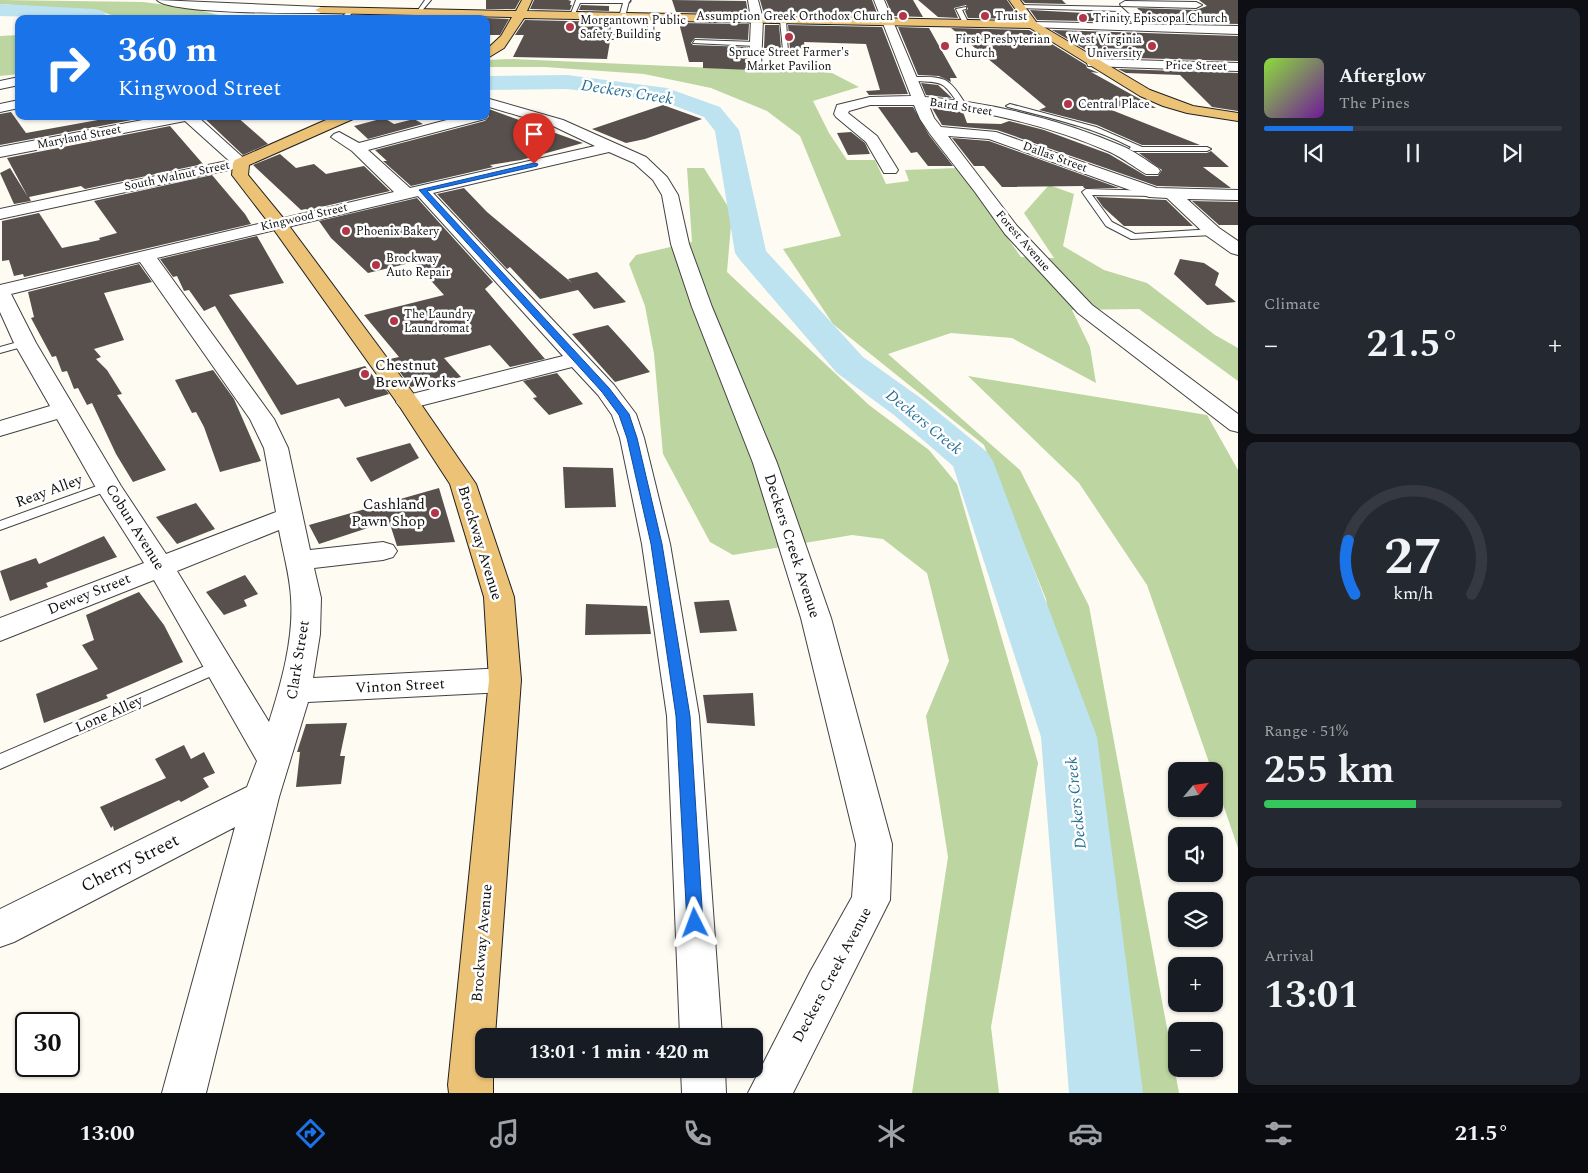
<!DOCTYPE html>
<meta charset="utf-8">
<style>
:root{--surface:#171b24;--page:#242831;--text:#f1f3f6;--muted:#9ea1a6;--line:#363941;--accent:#1a73e8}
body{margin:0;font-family:Spectral,serif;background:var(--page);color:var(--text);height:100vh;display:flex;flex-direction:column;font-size:19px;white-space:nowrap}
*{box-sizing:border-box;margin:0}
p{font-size:16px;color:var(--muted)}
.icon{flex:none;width:28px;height:28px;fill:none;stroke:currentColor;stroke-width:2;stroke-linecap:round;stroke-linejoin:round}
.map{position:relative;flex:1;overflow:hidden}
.sheet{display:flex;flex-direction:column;gap:8px;padding:8px;background:#0d0f14;width:350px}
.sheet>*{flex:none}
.banner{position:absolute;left:15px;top:15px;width:475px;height:105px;border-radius:10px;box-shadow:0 1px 4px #0004;background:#1a73e8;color:#fff;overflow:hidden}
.needle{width:32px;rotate:61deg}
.tools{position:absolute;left:1168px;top:762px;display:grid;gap:10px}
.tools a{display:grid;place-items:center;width:55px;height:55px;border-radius:10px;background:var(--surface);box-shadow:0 1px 4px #0004;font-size:25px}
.speed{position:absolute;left:15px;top:1012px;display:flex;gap:10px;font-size:25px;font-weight:700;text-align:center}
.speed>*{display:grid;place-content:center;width:65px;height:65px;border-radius:50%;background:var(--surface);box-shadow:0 1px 4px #0004;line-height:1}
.speed .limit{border:2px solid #111;border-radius:8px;background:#fff;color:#111}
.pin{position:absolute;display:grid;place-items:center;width:42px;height:42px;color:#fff;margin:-51px -21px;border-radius:50% 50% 50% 0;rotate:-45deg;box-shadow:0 0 5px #0007}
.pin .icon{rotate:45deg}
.me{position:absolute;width:55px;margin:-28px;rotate:357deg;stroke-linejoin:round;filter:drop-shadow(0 0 4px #0008)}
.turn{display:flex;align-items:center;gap:18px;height:105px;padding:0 20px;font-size:22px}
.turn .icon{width:65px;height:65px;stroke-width:2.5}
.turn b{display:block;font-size:35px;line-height:42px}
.big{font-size:38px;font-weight:700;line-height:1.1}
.sheet .tile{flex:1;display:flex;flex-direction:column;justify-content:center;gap:8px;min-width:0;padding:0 18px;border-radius:10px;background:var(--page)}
.sheet .dial{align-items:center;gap:0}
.dial svg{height:130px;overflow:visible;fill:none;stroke:var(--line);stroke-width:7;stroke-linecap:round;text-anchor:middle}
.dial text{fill:var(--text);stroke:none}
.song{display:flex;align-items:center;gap:15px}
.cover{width:60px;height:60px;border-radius:8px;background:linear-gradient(135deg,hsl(90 70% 55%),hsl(280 70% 35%))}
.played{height:5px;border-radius:2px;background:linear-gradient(90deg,var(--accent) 30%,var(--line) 30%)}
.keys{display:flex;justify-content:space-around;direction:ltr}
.heat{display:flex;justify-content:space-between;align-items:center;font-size:28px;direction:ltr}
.charge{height:8px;border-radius:4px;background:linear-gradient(90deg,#34c759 51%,var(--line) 0)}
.trip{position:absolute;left:475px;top:1028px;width:288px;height:50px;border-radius:10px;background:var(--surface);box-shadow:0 1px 4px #0004;font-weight:700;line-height:50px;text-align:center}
.menu{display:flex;height:80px;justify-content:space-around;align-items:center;background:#090b0e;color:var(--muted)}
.menu .icon{width:35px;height:35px}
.menu .on{color:var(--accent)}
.menu b{font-size:22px;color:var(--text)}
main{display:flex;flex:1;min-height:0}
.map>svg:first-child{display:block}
.forest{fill:#bdd5a0}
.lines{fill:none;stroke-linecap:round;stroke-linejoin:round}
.river{fill:#bde2f0;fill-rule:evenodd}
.building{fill:#57504d}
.service-casing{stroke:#424242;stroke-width:2}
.pedestrian-casing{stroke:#424242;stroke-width:3}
.minor-casing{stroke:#424242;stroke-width:2}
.tertiary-casing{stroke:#424242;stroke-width:2}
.primary-casing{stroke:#202020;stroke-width:2}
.service{fill:#fff;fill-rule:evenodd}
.pedestrian{fill:#fff;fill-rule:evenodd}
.minor{fill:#fff;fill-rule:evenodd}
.tertiary{fill:#fff;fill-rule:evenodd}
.primary{fill:#ebc276;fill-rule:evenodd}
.route{fill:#1a73e8;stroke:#114b97}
.poi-dot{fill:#b23548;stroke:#fff;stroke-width:2}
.labels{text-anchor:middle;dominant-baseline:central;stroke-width:5;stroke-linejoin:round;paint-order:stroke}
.far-poi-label{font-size:12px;fill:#0f0f0f;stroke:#fff;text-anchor:start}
.far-street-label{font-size:12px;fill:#0f0f0f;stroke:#fff}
.poi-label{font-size:15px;fill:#0f0f0f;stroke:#fff;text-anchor:start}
.street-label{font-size:15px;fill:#0f0f0f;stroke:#fff}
.water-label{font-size:16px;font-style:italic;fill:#257095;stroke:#fff}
.near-street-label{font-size:18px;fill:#0f0f0f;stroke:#fff}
</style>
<main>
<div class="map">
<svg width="1238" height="1093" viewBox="0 0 1238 1093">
<rect width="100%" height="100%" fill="#fefbf3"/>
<!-- forest -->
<g class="forest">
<polygon points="0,0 143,2 190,8 219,15 260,19 124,19 99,11 0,4"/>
<polygon points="19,35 19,74 0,76 0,36"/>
<polygon points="513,59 760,70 796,68 832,73 859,87 813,101 829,133 847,160 875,160 886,184 909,181 905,170 958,168 1021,257 1054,258 1024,213 1049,185 1074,194 1063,246 1104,270 1147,283 1215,335 1238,348 1238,381 1139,309 1072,310 1090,347 1096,383 1012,338 951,333 888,354 1020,470 1089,606 1179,1093 1130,1093 1046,599 984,445 833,324 783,249 841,236 800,136 767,111 711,88 644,74 545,67 486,67 486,60"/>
<polygon points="687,168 704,168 732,213 727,272 869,405 929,450 957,484 1038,763 991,1027 999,1093 912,1093 948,857 926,716 949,661 927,573 883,539 852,535 733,555 710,542 663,454 654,354 645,306 629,264 636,255 692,242"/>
<polygon points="968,376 1207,415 1238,470 1238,848 1214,778 1214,771 1212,771 1147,585 1079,483"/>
</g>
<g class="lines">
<!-- river -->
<g class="river">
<polygon points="0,4 95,9 102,11 110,19 0,16"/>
<polygon points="567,75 667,88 720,107 739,130 766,251 863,357 922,399 987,452 993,461 1097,737 1143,1093 1069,1093 1041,737 953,466 894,415 837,373 740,260 735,253 715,131 704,117 662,101 567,89 486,90 486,76"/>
</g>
</g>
<!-- building -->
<g class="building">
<polygon points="486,0 520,0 515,9 486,9"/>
<polygon points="534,0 568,0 571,1 570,5 572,5 570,10 530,9"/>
<polygon points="672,0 746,1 748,14 676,12"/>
<polygon points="760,0 872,0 878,16 764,14"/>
<polygon points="886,0 913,0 923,17 893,16"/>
<polygon points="918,0 1007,0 1020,19 968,18 965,11 968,9 966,5 954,8 958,18 938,17"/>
<polygon points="1022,0 1062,0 1066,4 1025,3"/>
<polygon points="1199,0 1238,0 1238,24 1141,22 1133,15 1144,15 1137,8 1196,10 1207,6"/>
<polygon points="581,5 609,6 609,11 579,10"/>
<polygon points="1030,10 1121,15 1129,22 1037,20"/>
<polygon points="486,19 486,18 509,19 500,35 486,35"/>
<polygon points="525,20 610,22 611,33 606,36 610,41 607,59 513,57 524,35 515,35"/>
<polygon points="679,23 749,24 748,40 695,38 691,43 693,45 748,47 747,66 751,70 703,68 703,62 689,62"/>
<polygon points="765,25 779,25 781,48 764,48"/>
<polygon points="788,25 882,27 908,94 869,95 866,91 880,90 866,44 804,42 805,49 790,49"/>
<polygon points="898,27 929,28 957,78 950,78 951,82 939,76 918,75"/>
<polygon points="951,28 1029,30 1086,65 1087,68 1099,73 1091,72 1156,108 1104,107 1200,145 1142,145 1097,125 1039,110 1046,107"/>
<polygon points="1052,30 1238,36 1238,61 1098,57"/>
<polygon points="1118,69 1238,73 1238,111 1212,107 1180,75 1126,73"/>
<polygon points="921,83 938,85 952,98 926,95"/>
<polygon points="663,105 702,119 645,139 626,143 592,129"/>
<polygon points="878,107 913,107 929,135 953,166 928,166 917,152 911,153"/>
<polygon points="486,108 583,143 521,160 490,165 493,167 411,186 383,161 387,161 375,150 485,121 489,116 486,113"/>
<polygon points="932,108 963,112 967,123 1001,124 1009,121 1044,130 1109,154 1146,176 1158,176 1162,170 1139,153 1207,153 1211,151 1229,167 1203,167 1231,188 1157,186 997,130 942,125"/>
<polygon points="11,112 26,133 120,116 153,116 0,145 0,114"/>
<polygon points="202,116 236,116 268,144 243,155"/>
<polygon points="384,118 394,124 414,119 423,124 368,139 354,126"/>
<polygon points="170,126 203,164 85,189 81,186 29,197 31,201 14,204 0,173 10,168 28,197 7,158"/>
<polygon points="851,132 865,143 870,154 848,155 837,133"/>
<polygon points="952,138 989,141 1119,188 1084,188 1083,186 1002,187 984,166 974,166"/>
<polygon points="280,154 296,168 314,164 326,174 364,166 390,191 308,210 306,209 301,210 253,165"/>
<polygon points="212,175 245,214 251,224 24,277 23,274 14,276 9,260 2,261 2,221 39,213 62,248 100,240 99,238 117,233 94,201"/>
<polygon points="464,188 487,212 572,283 568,279 597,272 626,302 594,309 578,290 540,299 510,267 507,269 437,194"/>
<polygon points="1096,197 1166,200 1193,226 1124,226 1103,207"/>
<polygon points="417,198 493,282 485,289 545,359 510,367 490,345 444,358 461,377 420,388 418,385 411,387 390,359 399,357 364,315 444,295 414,262 368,273 331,238 319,221"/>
<polygon points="1192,201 1238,202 1238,225 1219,225"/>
<polygon points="257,236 284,283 229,295 297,385 365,366 378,382 377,377 389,394 345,407 339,398 281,415 215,306 204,311 189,290 184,291 177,276 173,277 160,259"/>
<polygon points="1180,259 1204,263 1219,273 1215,285 1236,302 1207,305 1174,274"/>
<polygon points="139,264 152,282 104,293 124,340 94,349 101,357 96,359 107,370 122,394 117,395 166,470 133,482 116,454 92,403 87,405 78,388 74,389 67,371 62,372 56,356 52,357 31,318 34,317 28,292"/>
<polygon points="608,325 629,348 650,372 615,382 572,334"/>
<polygon points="213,370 234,399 261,461 220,472 204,427 196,412 192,413 175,380"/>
<polygon points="557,373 583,404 549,415 533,398 537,397 523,381"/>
<polygon points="410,443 419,458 371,482 356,458"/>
<polygon points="563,467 613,468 616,507 565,508"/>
<polygon points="439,488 455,542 397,546 389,521 319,544 309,525"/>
<polygon points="196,503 215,529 177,544 156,517"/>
<polygon points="104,536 117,557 46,583 48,587 10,601 0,571 36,558 39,564"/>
<polygon points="245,575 258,594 244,600 247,606 224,615 206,592"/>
<polygon points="139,592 164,625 183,662 106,695 108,698 44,723 36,694 98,669 82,645 94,640 86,615"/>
<polygon points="729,600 737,631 700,633 694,602"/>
<polygon points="586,604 647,606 651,634 585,635"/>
<polygon points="753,693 755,726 707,723 703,695"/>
<polygon points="347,723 340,756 345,756 341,784 296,787 300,752 297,752 306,724"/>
<polygon points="184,745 191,759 204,752 215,773 203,778 209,787 181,802 179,800 114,831 113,826 111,828 100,807 166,778 155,759"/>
</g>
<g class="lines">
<!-- service casing -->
<g class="service-casing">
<g id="service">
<polygon points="425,0 431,0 420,13 416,13"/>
<polygon points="576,0 628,0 629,1 625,17 622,19 619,17 623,3 580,3 574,16 570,16"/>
<polygon points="1019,5 1121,7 1143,27 1138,28 1120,11 1017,8"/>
<polygon points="966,7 966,9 962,10 967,20 976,22 976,24 962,21 956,9"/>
<polygon points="350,9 355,10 346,19 340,19"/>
<polygon points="651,15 654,17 653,36 611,39 608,37 611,35 648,34 648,17"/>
<polygon points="783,18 786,20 788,53 755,53 755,51 757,50 783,50 780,20"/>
<polygon points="695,40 756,42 759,44 756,46 693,43"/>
<path d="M911,77C944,77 948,75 966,105L960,106C939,75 942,85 909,80V78Z"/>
<path d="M1010,104L1096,127L1142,147H1207L1211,149L1207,151H1133L1129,149L1131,147C1092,127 1050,118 1008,107L1006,106Z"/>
<polygon points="1086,189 1158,191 1159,193 1155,196 1092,195 1112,222 1135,234 1213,229 1217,232 1213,235 1131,239 1106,226 1082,192"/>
<polygon points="25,340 29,341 30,343 29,345 0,353 0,347"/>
<polygon points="108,482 114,486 113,489 0,530 0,521"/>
<polygon points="219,660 225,662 227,666 225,670 0,769 0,754"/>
</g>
</g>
<!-- pedestrian casing -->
<g class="pedestrian-casing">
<polygon id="pedestrian" points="622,0 630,0 630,1 626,4"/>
</g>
<!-- minor casing -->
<g class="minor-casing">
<g id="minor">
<polygon points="748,0 758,0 763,19 761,66 755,70 749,66 751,19"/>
<path d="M874,0H884L925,97C989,102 1063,120 1122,146C1134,151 1146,160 1158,168L1160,171L1158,174H1146C1134,167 1123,158 1110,152C1055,128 990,111 929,106L934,118L941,127L996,132L1157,188L1238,190V200L1187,199L1219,228L1238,241V255L1231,253L1207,236L1167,198L1149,197L989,139L948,136L1017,226L1092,305L1238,414V432L1230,430L1078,313L1005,234L975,192L930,134L920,119L914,105H870L849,111L848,113L877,136L898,170L896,173H884L866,142L836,117L834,114L837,105L870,97L911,96Z"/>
<polygon points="1125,1 1196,2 1202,5 1196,8 1121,6 1120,4"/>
<polygon points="1033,22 1238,26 1238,34 1029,27 1027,25 1029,23"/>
<polygon points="1093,59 1238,63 1238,71 1088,66 1087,63 1088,60"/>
<path d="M486,98L563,120L646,157L667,177L678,195L689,244L712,307L777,463L831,618L892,844L890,900L793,1093H748L810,972L852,897L856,844L801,618L753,463L692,307L671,244L662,195L653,180L634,163L609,152L433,193L614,385L636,414L644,438L670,544L699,716L722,1036H680L667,716L642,544L620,438L612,415L598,395L572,367L408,409L400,407L396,402L400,397L563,356L418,196L157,258L274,419L288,448L310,550L383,542L393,545L397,551L393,557L383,560L314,568L321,598L320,634L313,678L505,668L516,672L521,680L516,688L505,692L308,702L279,797L206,1093H162L235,827L14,942L0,947V909L247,787L257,761L154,580L0,641V618L144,563L95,486L57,419L0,436V421L50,406L14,343L0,312V285L394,192L352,151L331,137L334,134L339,132L359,143L462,116H486V115L487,116L485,119L368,150L410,188L595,146L553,126L486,106ZM140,262L250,419L264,448L276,512L166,554L121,486L36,343L11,294ZM279,530C283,552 290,576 291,598C294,639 281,684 269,722L177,571Z"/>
<polygon points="19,100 19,108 0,112 0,104"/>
<polygon points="164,116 197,116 249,163 247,166 235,166 185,121 0,157 0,147"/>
<polygon points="681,1069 725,1069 726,1093 682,1093"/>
</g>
</g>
<!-- tertiary casing -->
<g class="tertiary-casing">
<g id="tertiary">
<path d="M157,0L321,7L327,10L321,13C295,13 170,14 157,0Z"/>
<polygon points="19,77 19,85 0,89 0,81"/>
<polygon points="241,158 247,160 249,163 247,166 0,219 0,209"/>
</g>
</g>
<!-- primary casing -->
<g class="primary-casing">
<g id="primary">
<polygon points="522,0 532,0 527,11 1024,21 1009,0 1020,0 1037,23 1150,90 1193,106 1238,113 1238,121 1187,113 1163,106 1140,96 1030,28 524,18 504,48 486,59 486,50 501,36 512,17 321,13 315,10 321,7 516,11"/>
<polygon points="335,116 355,116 353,119 249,165 248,175 284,219 416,397 476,484 514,597 521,680 495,1036 484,1036 484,1069 493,1069 493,1093 449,1093 448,1085 489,680 484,597 450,484 398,404 272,227 232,175 233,163 235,160"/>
</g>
</g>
<!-- service -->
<use href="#service" class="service"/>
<!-- pedestrian -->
<use href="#pedestrian" class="pedestrian"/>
<!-- minor -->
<use href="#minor" class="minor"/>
<!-- tertiary -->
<use href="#tertiary" class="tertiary"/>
<!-- primary -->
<use href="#primary" class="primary"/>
</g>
<!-- route -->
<polygon class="route" points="534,163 538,164 537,166 427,191 609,388 629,414 637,438 662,544 690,716 703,923 700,929 695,931 689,929 687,923 676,716 651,544 627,438 619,415 602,392 419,190"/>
<!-- markers -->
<g class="poi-dot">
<circle cx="903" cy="16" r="5"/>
<circle cx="985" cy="16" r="5"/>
<circle cx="1083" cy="18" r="5"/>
<circle cx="570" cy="27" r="5"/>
<circle cx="789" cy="37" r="5"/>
<circle cx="945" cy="46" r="5"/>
<circle cx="1152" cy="46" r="5"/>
<circle cx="1068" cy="104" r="5"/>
<circle cx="346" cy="231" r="5"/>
<circle cx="376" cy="265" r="5"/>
<circle cx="394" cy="321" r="5"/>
<circle cx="365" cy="374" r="5"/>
<circle cx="435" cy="513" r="5"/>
</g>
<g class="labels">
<!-- far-poi labels -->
<g class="far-poi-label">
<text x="893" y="16" text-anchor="end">Assumption Greek Orthodox Church</text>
<text x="995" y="16">Truist</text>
<text x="1093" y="18">Trinity Episcopal Church</text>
<text x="580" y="20">Morgantown Public<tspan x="580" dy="14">Safety Building</tspan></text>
<text x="955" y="39">First Presbyterian<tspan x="955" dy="14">Church</tspan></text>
<text x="1142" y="39" text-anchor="end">West Virginia<tspan x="1142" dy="14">University</tspan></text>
<text x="789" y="52" text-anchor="middle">Spruce Street Farmer's<tspan x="789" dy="14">Market Pavilion</tspan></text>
<text x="1078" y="104">Central Place</text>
<text x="356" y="231">Phoenix Bakery</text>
<text x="386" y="258">Brockway<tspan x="386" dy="14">Auto Repair</tspan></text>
<text x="404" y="314">The Laundry<tspan x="404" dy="14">Laundromat</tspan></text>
</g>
<!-- far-street labels -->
<g class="far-street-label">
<text transform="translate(1196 66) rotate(1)">Price Street</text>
<text transform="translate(961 107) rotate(9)">Baird Street</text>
<text transform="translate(79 137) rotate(-11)">Maryland Street</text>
<text transform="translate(1055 157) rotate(20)">Dallas Street</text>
<text transform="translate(177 176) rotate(-12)">South Walnut Street</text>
<text transform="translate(304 217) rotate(-13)">Kingwood Street</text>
<text transform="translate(1023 241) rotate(49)">Forest Avenue</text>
</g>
<!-- poi labels -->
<g class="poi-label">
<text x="375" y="365">Chestnut<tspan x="375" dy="17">Brew Works</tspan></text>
<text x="425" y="504" text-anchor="end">Cashland<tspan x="425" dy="17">Pawn Shop</tspan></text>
</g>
<!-- street labels -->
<g class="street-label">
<text transform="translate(49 491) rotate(-20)">Reay Alley</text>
<text transform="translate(135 527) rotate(58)">Cobun Avenue</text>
<text transform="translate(480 543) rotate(73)">Brockway Avenue</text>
<text transform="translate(792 546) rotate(72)">Deckers Creek Avenue</text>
<text transform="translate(89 594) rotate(-22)">Dewey Street</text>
<text transform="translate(298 660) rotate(-81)">Clark Street</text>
<text transform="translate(400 686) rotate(-3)">Vinton Street</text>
<text transform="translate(109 714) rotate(-24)">Lone Alley</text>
<text transform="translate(482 943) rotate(-85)">Brockway Avenue</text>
<text transform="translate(832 975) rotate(-62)">Deckers Creek Avenue</text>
</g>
<!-- water labels -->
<g class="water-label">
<text transform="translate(627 92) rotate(9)">Deckers Creek</text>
<text transform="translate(924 422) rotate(39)">Deckers Creek</text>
<text transform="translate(1076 803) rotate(-96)">Deckers Creek</text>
</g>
<!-- near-street labels -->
<g class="near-street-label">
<text transform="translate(130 863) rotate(-27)">Cherry Street</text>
</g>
</g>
</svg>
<div class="tools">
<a><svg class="needle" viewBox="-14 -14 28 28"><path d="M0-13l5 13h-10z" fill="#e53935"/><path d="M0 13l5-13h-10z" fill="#9ea1a6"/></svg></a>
<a><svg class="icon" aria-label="sound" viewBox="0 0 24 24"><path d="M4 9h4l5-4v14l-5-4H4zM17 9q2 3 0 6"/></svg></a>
<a><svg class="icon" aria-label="layers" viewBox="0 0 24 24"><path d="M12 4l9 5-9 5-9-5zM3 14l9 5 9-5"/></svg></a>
<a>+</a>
<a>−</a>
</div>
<div class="speed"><div class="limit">30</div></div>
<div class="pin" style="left:534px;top:164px;background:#d93025"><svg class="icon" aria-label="arrive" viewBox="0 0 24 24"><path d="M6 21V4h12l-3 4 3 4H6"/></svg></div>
<svg class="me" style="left:695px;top:923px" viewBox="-20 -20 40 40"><path d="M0-17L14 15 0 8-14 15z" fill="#1a73e8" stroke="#fff" stroke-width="4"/></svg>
<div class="trip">13:01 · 1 min · 420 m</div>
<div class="banner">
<div class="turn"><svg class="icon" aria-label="right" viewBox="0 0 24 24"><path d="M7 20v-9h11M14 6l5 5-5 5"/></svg><div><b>360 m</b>Kingwood Street</div></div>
</div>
</div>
<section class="sheet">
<div class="tile">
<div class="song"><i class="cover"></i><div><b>Afterglow</b><p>The Pines</p></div></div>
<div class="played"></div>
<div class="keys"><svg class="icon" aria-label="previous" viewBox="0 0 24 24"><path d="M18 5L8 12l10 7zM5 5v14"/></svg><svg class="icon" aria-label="pause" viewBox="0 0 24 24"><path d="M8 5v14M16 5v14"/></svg><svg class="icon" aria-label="next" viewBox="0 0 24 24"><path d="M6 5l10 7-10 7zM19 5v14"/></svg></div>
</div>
<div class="tile"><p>Climate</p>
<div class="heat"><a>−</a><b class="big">21.5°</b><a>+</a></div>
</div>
<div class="tile dial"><svg viewBox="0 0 100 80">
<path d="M14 69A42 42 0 1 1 86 69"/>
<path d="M14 69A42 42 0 0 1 10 36" stroke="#1a73e8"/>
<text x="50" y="56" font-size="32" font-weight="700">27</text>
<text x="50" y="72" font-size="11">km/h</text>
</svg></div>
<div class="tile"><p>Range · 51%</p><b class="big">255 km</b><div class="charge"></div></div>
<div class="tile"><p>Arrival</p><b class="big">13:01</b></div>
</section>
</main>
<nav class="menu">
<b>13:00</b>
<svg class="icon on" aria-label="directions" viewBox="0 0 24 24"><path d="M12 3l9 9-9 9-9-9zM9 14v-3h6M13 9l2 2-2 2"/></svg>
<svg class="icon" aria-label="music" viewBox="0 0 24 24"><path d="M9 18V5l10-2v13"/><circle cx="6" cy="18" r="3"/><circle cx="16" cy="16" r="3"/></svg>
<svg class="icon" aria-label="phone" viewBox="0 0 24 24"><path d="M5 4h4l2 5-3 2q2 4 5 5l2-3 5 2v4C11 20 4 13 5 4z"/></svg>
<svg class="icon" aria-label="climate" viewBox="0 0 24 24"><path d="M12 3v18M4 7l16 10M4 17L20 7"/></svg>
<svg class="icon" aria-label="car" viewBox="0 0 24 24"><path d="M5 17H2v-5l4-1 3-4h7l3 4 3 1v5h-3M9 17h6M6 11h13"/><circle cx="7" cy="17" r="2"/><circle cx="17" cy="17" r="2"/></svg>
<svg class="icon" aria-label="filters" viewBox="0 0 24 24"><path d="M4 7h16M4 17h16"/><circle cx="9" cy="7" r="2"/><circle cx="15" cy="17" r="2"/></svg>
<b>21.5°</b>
</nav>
